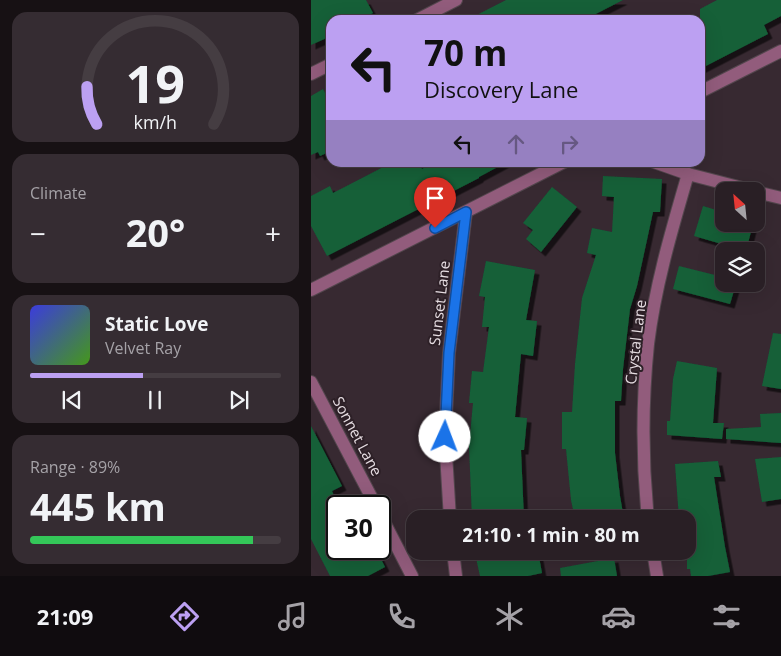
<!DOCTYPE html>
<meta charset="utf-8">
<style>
:root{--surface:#291f25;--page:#352c32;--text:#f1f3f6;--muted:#a5a2a7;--line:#453d42;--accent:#bca0f2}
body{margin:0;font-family:"Open Sans",sans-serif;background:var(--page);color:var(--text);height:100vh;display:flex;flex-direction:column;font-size:19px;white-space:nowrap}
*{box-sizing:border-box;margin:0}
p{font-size:16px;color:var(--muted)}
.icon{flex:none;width:28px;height:28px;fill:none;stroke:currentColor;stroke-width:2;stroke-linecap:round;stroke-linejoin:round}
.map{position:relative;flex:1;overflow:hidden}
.sheet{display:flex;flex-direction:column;gap:12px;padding:12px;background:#171114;width:311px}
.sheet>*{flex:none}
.banner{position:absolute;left:15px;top:15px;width:379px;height:152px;border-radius:15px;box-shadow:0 5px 20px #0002,0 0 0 1px var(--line);background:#bca0f2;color:#111;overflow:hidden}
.needle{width:32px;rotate:333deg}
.fabs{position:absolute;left:404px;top:182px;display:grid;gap:10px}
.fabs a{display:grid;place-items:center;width:50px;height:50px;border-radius:10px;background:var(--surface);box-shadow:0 5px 20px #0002,0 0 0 1px var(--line);font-size:25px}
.speed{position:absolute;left:15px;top:495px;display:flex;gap:10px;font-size:25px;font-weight:700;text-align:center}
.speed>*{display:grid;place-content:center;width:65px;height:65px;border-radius:50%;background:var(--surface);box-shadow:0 5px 20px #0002,0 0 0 1px var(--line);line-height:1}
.speed .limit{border:2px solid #111;border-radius:8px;background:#fff;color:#111}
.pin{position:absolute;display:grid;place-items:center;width:42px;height:42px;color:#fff;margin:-51px -21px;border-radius:50% 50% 50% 0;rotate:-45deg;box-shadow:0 0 5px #0007}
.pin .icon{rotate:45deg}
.me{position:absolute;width:55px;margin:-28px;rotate:2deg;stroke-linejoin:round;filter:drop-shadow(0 0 4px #0008)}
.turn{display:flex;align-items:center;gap:18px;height:105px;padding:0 15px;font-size:22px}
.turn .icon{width:65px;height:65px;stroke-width:2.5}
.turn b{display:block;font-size:35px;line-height:42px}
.lanes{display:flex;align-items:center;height:48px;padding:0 15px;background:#0003;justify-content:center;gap:25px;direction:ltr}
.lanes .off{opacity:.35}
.big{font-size:38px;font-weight:700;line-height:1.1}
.sheet .card{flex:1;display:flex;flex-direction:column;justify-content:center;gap:8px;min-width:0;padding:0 18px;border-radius:15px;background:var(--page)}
.sheet .dial{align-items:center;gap:0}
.dial svg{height:130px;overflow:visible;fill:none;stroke:var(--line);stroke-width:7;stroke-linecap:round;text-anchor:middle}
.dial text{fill:var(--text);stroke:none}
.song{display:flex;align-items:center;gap:15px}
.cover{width:60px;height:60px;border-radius:8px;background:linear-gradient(135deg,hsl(240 70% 55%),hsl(100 70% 35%))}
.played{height:5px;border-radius:2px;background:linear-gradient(90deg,var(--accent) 45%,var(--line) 45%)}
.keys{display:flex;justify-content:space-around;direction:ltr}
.heat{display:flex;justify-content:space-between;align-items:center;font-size:28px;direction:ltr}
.charge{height:8px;border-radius:4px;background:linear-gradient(90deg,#34c759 89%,var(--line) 0)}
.trip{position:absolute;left:95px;top:510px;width:290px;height:50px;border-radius:15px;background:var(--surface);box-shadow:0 5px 20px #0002,0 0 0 1px var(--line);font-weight:700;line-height:50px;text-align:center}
.menu{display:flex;height:80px;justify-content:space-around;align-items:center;background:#100c0f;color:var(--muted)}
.menu .icon{width:35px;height:35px}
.menu .current{color:var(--accent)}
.menu b{font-size:22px;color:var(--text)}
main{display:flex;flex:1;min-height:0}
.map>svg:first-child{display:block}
.building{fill:#136138;filter:url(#shadow)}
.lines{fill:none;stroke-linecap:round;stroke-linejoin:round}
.minor-casing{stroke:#53464d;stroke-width:14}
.minor{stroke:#925c7c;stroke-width:12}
.route-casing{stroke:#114b97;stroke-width:12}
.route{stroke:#1a73e8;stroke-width:9}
.labels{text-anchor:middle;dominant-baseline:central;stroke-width:4;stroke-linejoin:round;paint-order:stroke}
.street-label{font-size:15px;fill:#e7dee3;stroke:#2d2027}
</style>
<main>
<section class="sheet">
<div class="card dial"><svg viewBox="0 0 100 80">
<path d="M14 69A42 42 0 1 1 86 69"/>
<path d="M14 69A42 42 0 0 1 8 46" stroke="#bca0f2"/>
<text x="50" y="56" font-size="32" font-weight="700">19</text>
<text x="50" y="72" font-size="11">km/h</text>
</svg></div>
<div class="card"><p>Climate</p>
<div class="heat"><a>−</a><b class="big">20°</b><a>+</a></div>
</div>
<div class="card">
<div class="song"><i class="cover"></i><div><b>Static Love</b><p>Velvet Ray</p></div></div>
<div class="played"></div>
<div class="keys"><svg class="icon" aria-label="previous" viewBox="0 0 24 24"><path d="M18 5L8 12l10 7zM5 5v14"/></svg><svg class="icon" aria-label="pause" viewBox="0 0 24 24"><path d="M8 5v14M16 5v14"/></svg><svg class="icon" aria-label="next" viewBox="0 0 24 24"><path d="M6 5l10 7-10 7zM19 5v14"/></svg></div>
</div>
<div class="card"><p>Range · 89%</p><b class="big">445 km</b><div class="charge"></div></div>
</section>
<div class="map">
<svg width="470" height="576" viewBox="0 0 470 576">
<defs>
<filter id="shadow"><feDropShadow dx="4.5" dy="4.5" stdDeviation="0" flood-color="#0009"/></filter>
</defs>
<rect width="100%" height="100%" fill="#372931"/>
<!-- building -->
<g class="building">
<polygon points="0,0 55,0 62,13 49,20 20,20 20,36 0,45"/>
<polygon points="195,0 312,0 273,20 156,20"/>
<polygon points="406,0 470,0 470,16 453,25 457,34 389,69 389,9"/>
<polygon points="12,89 20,104 20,151 9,156 7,152 0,155 0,96"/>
<polygon points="82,162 108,162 111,169 123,162 196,162 168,177 168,178 16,256 0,226 0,196 19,186 22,193"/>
<polygon points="292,176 351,179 349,212 342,212 326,286 319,309 312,369 310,401 304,401 304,453 309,496 313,519 264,519 260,500 255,449 251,449 251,412 261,412 264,364 271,298 285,255 276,253 281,228 301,232 303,197 291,196"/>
<polygon points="241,187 266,207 230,252 215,239 222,230 212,223"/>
<polygon points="392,206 412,212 412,224 442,224 435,251 383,236"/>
<polygon points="175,261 224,270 215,320 226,321 222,356 210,354 204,417 216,418 213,450 210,450 213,519 161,519 158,446 162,403 158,403 161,371 172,372 178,327 171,327 174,297 168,296"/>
<polygon points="368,266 412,277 412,284 425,284 419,304 362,289"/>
<polygon points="462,333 470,334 470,389 451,386"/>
<polygon points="366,361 406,368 402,423 413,423 411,439 356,435 356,421 359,421 362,379"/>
<polygon points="470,413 470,443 415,439 415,429 450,427 449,414"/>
<polygon points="0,426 31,486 21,491 26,503 26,549 65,549 74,567 57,576 19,576 0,539"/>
<polygon points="470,457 470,499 451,502 444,459"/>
<polygon points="407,461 410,477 403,477 414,547 419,572 397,576 380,576 379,569 376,569 376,519 368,519 364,464"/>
<polygon points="201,551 206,551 206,555 227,551 231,573 217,576 169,576 165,558"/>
<polygon points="303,558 306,576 250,576 249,568"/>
</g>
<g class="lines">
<!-- minor casing -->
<g class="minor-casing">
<g id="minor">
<polyline points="106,20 145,0"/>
<polyline points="0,74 20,64"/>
<polyline points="389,92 470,51"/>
<polyline points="343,162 377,174 443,191"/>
<polyline points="445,192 470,198"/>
<polyline points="0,290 253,162"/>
<polyline points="0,382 65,506"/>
<polyline points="69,514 101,576"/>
<polyline points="139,519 134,437 138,353 155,212"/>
<path d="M337,519C331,461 331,402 337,344C344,286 361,229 377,174"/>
<polyline points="142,551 145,576"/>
<polyline points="342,551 346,576"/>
</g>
</g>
<!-- minor -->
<use href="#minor" class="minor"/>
</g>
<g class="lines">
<!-- route casing -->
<g class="route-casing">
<polyline id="route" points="124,228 155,212 138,353 134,437"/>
</g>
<!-- route -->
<use href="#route" class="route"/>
</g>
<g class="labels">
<!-- street labels -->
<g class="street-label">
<text transform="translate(128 303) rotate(-83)">Sunset Lane</text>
<text transform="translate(324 342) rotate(-83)">Crystal Lane</text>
<text transform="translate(47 436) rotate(62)">Sonnet Lane</text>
</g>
</g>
</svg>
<div class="fabs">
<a><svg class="needle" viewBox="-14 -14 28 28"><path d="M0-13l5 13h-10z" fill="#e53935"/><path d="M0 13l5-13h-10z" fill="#a5a2a7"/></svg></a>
<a><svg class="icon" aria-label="layers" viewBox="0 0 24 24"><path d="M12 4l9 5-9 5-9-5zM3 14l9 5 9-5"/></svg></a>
</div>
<div class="speed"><div class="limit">30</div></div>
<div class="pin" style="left:124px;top:228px;background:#d93025"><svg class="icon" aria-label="arrive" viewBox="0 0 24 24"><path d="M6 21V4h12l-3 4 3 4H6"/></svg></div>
<svg class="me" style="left:134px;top:437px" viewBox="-20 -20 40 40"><circle r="19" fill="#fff"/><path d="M0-13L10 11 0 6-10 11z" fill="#1a73e8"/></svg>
<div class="trip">21:10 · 1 min · 80 m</div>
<div class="banner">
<div class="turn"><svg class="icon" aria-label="left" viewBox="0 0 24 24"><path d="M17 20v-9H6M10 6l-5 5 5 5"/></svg><div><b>70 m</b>Discovery Lane</div></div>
<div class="lanes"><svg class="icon" aria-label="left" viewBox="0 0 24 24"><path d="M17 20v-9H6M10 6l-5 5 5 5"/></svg><svg class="icon off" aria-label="ahead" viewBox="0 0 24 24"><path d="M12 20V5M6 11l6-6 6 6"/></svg><svg class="icon off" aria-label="right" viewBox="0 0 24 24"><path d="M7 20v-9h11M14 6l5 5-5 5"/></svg></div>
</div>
</div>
</main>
<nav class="menu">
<b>21:09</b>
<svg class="icon current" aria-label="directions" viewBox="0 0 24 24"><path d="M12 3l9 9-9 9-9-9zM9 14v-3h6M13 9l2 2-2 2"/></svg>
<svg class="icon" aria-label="music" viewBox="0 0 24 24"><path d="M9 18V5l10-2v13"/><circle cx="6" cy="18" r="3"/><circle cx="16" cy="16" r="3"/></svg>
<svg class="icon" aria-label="phone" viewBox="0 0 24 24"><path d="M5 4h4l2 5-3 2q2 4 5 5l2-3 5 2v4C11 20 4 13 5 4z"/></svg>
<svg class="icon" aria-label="climate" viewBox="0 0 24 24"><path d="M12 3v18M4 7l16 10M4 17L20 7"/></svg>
<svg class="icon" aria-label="car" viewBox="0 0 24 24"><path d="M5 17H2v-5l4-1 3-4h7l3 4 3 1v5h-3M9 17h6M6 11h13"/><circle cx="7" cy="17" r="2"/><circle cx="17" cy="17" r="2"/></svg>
<svg class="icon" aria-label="filters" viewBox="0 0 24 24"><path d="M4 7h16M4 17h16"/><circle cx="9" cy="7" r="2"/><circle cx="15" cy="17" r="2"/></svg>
</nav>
